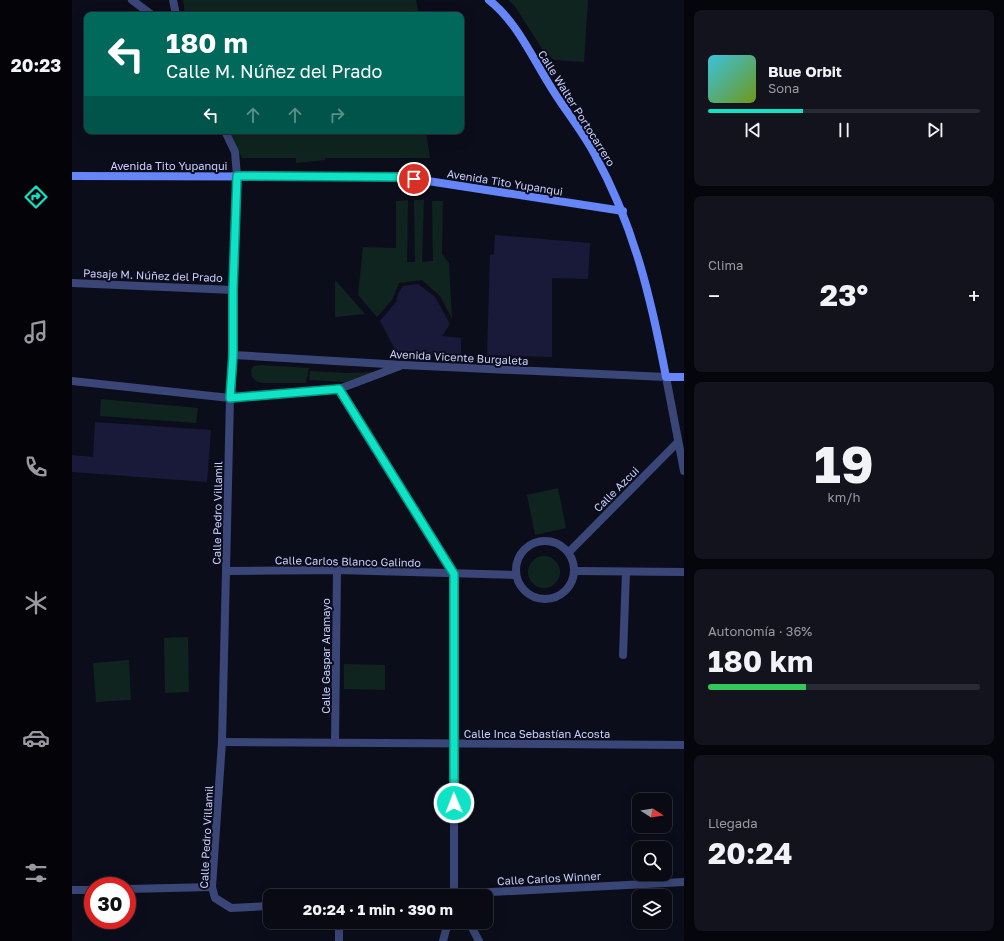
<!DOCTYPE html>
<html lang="es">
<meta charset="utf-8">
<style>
:root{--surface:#090a14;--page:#12131d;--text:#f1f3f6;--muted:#999aa0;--line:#292b34;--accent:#0ee3c5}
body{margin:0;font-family:"Golos Text",sans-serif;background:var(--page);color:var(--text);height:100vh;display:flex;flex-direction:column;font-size:15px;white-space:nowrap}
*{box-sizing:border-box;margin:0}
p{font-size:13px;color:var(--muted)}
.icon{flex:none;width:22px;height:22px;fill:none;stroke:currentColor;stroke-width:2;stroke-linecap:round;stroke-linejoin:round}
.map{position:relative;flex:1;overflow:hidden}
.side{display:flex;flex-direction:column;gap:10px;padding:10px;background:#05060b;width:320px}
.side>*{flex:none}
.top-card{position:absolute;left:12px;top:12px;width:380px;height:122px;border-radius:8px;box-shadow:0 4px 16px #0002,0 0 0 1px var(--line);background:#00695c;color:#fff;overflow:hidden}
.needle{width:26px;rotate:102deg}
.tools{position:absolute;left:560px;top:793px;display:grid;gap:8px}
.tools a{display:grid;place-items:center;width:40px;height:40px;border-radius:8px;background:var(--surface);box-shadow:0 4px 16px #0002,0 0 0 1px var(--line);font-size:20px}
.speed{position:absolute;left:12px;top:877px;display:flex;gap:8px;font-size:20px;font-weight:700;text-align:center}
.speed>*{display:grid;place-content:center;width:52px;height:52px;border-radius:50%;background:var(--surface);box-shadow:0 4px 16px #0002,0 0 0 1px var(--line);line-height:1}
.speed .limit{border:6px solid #d22;background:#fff;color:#111}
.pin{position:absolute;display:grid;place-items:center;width:34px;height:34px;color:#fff;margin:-17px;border:2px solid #fff;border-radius:50%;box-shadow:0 1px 4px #0007}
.me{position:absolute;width:44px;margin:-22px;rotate:359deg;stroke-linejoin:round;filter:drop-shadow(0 0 3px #0008)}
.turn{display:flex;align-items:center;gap:14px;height:84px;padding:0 16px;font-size:18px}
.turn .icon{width:52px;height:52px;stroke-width:2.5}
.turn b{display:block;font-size:28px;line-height:34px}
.lanes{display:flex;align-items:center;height:38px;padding:0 16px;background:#0003;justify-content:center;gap:20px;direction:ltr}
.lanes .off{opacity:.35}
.big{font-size:30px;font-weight:700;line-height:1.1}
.side .tile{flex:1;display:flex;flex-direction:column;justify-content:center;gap:6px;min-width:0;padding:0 14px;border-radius:8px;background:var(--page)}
.side .dial{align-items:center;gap:0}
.dial b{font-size:52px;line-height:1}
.song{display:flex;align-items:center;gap:12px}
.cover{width:48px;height:48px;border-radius:6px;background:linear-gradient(135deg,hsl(190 70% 55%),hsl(80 70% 35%))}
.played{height:4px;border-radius:2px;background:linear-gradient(90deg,var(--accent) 35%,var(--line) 35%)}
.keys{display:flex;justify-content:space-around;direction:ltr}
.heat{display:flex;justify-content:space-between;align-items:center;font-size:22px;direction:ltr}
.charge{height:6px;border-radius:3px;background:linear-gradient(90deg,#34c759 36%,var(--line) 0)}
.trip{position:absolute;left:191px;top:889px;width:230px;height:40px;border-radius:8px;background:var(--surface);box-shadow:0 4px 16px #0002,0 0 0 1px var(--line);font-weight:700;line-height:40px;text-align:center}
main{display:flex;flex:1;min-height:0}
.tab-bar{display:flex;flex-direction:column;width:72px;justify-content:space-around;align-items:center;background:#040408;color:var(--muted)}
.tab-bar .icon{width:28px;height:28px}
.tab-bar .on{color:var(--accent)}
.tab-bar b{font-size:18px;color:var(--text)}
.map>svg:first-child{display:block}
.green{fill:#0f241f}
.building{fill:#191a3a}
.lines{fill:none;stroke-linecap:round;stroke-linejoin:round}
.service{stroke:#3a4677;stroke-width:8}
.minor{stroke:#3a4677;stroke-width:8}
.secondary{stroke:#6685f6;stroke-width:8}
.route-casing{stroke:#099480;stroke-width:10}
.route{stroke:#0ee3c5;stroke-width:7}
.labels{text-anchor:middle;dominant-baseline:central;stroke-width:4;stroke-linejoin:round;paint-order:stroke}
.street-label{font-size:11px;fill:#c9cffc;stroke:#0c0d1b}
</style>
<main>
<nav class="tab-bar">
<b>20:23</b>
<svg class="icon on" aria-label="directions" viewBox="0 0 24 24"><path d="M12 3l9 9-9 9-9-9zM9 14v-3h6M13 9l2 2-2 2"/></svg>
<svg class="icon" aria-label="music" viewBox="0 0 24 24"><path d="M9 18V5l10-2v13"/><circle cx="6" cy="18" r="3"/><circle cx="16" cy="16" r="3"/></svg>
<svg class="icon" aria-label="phone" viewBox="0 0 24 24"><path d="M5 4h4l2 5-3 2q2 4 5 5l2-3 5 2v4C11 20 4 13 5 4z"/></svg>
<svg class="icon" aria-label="climate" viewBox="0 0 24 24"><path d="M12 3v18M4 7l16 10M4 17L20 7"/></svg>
<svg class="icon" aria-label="car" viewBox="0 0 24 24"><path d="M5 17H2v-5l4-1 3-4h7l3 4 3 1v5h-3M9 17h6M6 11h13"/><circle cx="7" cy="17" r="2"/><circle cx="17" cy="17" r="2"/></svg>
<svg class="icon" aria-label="filters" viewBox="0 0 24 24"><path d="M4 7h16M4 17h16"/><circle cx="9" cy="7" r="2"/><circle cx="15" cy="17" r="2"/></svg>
</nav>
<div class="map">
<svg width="612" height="941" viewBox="0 0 612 941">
<rect width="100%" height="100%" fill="#0c0d1b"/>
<!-- green -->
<g class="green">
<polygon points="111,0 344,0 347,15 113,15"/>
<polygon points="436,0 516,0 512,62 482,60 471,50 442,5"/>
<polygon points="157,131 354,131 358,158 253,158 253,160 224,163 224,158 170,158"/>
<polygon points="336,200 335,262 343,262 342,200 352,200 350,262 361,261 360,201 371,201 370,254 377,263 380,319 368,296 350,280 327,283 320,300 305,317 286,295 291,247 324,248 324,201"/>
<polygon points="263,280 293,314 263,317"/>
<polygon points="189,365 237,368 234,383 190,383 184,381 180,377 179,370 182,366"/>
<polygon points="238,371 273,373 303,372 273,382 237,380"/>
<polygon points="29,399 126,408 124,423 28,416"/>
<polygon points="486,488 494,528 463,535 455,495"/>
<circle cx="472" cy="572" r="16"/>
<polygon points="116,637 117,692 93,693 92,638"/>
<polygon points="57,660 59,700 24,702 21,663"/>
<polygon points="272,664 313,665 313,690 272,689"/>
</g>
<!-- building -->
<g class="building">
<polygon points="423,235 518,243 516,279 480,278 480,357 415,355 418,255 422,254"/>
<polygon points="346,284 363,297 378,324 370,336 389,338 389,355 344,356 325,353 308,321 324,302 326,294 331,286"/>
<polygon points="23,422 139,430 135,482 0,472 0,455 21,457"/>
</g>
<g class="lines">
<!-- service -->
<g class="service">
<polyline points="551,655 554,572"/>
<polyline points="55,889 140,887"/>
<polyline points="0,890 21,890"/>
</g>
<!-- minor -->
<g class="minor">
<polyline points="60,0 80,15"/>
<polyline points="101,0 104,15"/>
<polyline points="153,131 163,152 165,176 161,290 161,355 158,398 150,742 140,887 143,898 159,908 198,906"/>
<polyline points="0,283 161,290"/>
<polyline points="161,355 331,365 594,377 612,471"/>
<polyline points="0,381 158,398 267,389 328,366"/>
<polyline points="267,389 382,574 382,896"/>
<circle cx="473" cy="570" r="29"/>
<polyline points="497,552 606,442"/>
<polyline points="155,571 265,570 444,575"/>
<polyline points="503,571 612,572"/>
<polyline points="150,742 612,745"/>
<polyline points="263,742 265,570"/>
<polyline points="343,896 612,882"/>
<polyline points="267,922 267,941"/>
<polyline points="397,922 407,941"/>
<polyline points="371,941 376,922"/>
</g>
<!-- secondary -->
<g class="secondary">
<path d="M417,0C444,21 459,55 477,84C491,108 510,130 523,155C562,226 579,298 594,377H612"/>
<polyline points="0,176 330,177 551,211"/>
</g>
</g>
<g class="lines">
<!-- route casing -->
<g class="route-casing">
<polyline id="route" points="342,179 330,177 165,176 161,290 161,355 158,398 267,389 382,574 382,803"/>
</g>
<!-- route -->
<use href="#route" class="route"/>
</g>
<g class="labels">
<!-- street labels -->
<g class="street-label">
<text transform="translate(505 108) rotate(58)">Calle Walter Portocarrero</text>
<text x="97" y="165">Avenida Tito Yupanqui</text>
<text transform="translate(433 182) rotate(9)">Avenida Tito Yupanqui</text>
<text transform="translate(81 275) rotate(2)">Pasaje M. Núñez del Prado</text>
<text transform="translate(387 357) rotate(3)">Avenida Vicente Burgaleta</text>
<text transform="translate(544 489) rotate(-45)">Calle Azcui</text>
<text transform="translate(145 513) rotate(-89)">Calle Pedro Villamil</text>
<text transform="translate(276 561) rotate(1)">Calle Carlos Blanco Galindo</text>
<text transform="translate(253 656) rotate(-90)">Calle Gaspar Aramayo</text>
<text x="465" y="733">Calle Inca Sebastían Acosta</text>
<text transform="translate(134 837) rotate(-87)">Calle Pedro Villamil</text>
<text transform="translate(477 878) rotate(-3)">Calle Carlos Winner</text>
</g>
</g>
</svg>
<div class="tools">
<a><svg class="needle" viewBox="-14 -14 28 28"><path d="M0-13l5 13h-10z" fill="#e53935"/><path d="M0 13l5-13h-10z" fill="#999aa0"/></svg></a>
<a><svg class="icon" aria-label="search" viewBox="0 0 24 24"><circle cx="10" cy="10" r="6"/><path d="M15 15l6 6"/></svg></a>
<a><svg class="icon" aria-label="layers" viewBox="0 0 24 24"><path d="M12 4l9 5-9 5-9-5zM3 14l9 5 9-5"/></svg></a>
</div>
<div class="speed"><div class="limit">30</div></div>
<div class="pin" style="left:342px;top:179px;background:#d93025"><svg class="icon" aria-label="arrive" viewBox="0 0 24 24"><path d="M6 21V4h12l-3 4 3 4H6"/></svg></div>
<svg class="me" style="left:382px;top:803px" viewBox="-20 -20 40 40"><circle r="17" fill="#0ee3c5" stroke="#fff" stroke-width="3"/><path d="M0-11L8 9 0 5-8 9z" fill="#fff"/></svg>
<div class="trip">20:24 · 1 min · 390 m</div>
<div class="top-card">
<div class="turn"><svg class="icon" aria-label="left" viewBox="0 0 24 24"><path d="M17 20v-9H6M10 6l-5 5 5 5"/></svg><div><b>180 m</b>Calle M. Núñez del Prado</div></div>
<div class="lanes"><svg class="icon" aria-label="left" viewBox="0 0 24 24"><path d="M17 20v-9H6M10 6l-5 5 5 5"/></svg><svg class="icon off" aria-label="ahead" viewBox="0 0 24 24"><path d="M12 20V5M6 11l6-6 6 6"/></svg><svg class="icon off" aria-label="ahead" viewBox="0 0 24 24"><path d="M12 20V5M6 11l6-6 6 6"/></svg><svg class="icon off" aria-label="right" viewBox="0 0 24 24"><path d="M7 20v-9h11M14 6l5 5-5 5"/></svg></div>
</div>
</div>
<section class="side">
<div class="tile">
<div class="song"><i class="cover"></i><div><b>Blue Orbit</b><p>Sona</p></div></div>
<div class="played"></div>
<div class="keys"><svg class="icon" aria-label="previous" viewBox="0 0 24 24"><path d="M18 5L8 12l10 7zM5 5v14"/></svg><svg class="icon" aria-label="pause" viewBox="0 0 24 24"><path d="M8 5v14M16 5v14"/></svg><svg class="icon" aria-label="next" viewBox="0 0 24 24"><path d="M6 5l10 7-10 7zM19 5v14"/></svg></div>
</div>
<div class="tile"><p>Clima</p>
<div class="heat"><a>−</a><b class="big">23°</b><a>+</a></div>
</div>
<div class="tile dial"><b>19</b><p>km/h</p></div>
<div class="tile"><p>Autonomía · 36%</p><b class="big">180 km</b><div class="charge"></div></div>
<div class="tile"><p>Llegada</p><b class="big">20:24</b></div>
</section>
</main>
